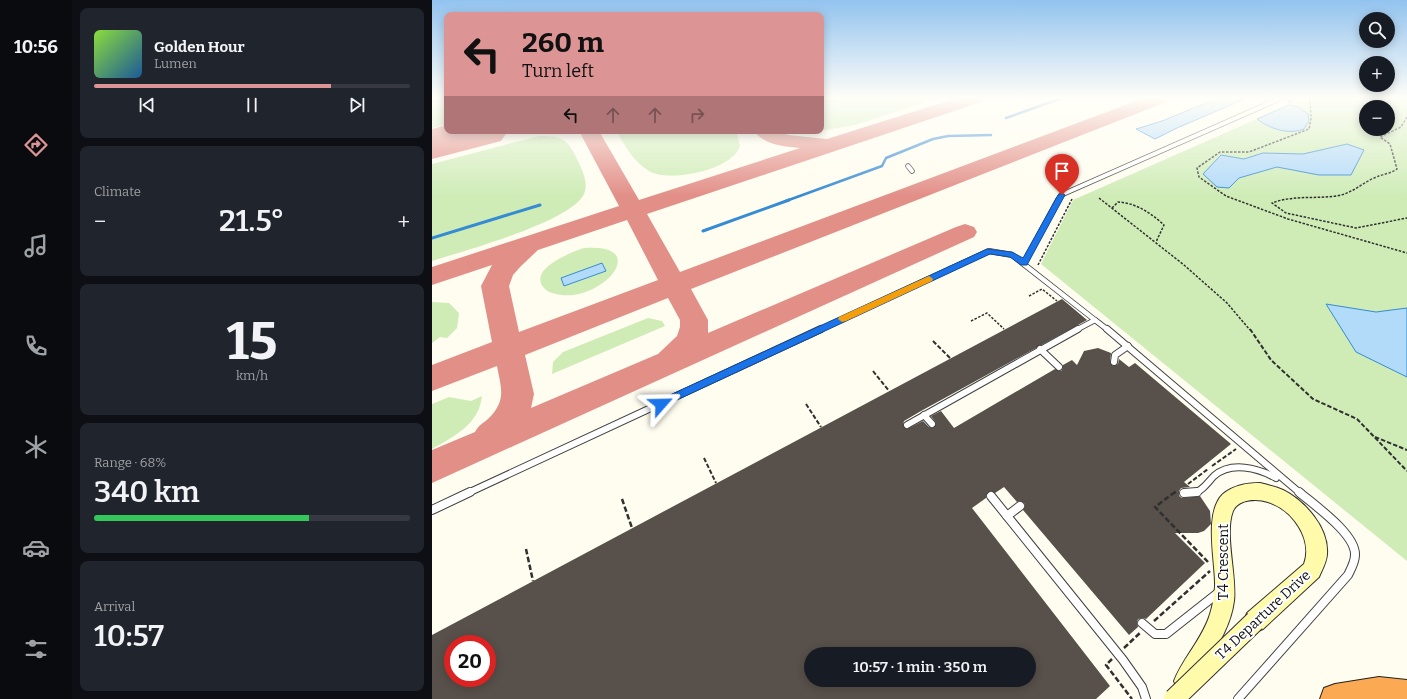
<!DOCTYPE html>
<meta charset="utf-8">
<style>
:root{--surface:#171b24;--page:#20242c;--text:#f1f3f6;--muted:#9ea1a6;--line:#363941;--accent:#dd9495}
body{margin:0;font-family:Bitter,serif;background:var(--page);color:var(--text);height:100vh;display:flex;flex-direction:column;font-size:15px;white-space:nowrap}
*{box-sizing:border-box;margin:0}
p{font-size:13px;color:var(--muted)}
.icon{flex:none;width:22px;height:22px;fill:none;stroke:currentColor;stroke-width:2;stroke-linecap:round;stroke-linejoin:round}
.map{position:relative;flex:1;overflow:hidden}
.drawer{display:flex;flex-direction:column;gap:8px;padding:8px;background:#0d0f14;width:360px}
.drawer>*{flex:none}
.banner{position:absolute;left:12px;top:12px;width:380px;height:122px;border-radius:8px;box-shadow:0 2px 10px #0003;background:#dd9495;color:#111;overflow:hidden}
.controls{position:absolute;left:927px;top:12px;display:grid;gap:8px}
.controls a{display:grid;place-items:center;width:36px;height:36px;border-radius:50%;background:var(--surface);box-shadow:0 2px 10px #0003;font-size:20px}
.speed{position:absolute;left:12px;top:635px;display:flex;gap:8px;font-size:20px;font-weight:700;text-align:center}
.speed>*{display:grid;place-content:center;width:52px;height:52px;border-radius:50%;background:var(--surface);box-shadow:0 2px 10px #0003;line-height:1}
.speed .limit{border:6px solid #d22;background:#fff;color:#111}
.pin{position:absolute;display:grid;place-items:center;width:34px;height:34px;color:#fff;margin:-41px -17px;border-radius:50% 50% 50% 0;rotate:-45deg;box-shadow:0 0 4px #0007}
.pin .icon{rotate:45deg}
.me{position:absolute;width:44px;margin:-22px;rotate:65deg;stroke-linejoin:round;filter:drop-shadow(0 0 3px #0008)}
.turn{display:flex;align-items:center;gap:14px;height:84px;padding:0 12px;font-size:18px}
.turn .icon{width:52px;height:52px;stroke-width:2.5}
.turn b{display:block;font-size:28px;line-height:34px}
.lanes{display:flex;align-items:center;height:38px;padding:0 12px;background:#0003;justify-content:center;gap:20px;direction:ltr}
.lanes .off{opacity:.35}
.big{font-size:30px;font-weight:600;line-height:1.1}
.drawer .widget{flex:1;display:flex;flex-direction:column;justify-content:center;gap:6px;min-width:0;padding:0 14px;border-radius:8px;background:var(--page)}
.drawer .dial{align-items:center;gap:0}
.dial b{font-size:52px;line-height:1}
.song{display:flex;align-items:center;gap:12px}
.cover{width:48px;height:48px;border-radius:6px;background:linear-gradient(135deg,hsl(90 70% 55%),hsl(210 70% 35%))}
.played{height:4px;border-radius:2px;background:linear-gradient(90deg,var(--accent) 75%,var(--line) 75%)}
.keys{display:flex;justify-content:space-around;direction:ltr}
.heat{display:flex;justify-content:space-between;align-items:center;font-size:22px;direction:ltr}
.charge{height:6px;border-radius:3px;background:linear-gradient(90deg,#34c759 68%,var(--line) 0)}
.trip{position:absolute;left:372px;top:647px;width:232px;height:40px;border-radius:20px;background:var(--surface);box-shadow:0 2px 10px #0003;font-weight:600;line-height:40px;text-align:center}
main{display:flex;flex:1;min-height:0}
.tabs{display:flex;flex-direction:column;width:72px;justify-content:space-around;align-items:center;background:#090b0e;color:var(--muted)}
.tabs .icon{width:28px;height:28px}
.tabs .active{color:var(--accent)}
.tabs b{font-size:18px;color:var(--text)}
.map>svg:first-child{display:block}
.green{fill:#cfecb7;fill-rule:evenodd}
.water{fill:#b2daf9;stroke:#358bd4}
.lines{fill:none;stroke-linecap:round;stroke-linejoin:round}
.stream-far1{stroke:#358bd4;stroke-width:2.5}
.stream{stroke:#358bd4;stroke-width:3}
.taxiway{fill:#e28f88;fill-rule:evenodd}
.runway{fill:#e28f88;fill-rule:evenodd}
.building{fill:#58504a;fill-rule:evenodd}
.service-far3-casing{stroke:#414141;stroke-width:5.5}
.service-far2-casing{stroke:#414141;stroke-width:6}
.service-far1-casing{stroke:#414141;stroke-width:8}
.service-casing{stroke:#414141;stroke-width:10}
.secondary-casing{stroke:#303030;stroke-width:2}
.motorway-casing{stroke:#1f1f1f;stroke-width:2}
.path-far2{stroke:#303030;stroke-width:1.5;stroke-dasharray:2.5 1.5;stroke-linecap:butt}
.path-far1{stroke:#303030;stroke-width:2;stroke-dasharray:4.5 2;stroke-linecap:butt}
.path{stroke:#303030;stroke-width:2.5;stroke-dasharray:5.5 2.5;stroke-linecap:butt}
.service-far3{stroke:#fff;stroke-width:4}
.service-far2{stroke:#fff;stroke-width:4.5}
.service-far1{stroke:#fff;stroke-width:6}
.service{stroke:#fff;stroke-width:8}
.secondary{fill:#fffbab;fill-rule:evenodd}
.motorway{fill:#fba952;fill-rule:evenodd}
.secondary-bridge-casing{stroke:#303030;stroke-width:22;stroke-linecap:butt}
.path-bridge-far2{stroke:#303030;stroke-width:1.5;stroke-dasharray:2.5 1.5;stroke-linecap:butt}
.path-bridge-far1{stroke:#303030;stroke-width:2;stroke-dasharray:4.5 2;stroke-linecap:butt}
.path-bridge{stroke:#303030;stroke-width:2.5;stroke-dasharray:5.5 2.5;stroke-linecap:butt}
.secondary-bridge{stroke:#fffbab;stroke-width:20}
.route{fill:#1a73e8;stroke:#114b97}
.slow{fill:#f59e0b}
.labels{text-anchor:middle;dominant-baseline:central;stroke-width:4;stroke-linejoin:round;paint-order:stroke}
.near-street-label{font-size:14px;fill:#0e0e0e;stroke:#fff}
</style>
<main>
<nav class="tabs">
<b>10:56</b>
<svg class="icon active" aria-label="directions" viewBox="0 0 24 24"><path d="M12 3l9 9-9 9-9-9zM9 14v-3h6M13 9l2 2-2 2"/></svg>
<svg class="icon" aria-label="music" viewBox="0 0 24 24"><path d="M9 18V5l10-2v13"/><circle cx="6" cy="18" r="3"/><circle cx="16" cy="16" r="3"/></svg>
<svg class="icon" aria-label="phone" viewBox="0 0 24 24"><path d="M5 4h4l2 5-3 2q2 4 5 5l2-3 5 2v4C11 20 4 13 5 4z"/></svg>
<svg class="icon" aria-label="climate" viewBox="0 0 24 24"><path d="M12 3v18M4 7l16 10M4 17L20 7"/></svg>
<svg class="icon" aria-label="car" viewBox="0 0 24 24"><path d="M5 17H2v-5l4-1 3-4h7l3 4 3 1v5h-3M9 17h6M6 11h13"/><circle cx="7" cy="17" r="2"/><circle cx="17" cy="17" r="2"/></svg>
<svg class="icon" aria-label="filters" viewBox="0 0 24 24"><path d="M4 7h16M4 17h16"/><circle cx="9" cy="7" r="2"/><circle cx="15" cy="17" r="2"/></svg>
</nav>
<section class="drawer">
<div class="widget">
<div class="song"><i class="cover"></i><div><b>Golden Hour</b><p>Lumen</p></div></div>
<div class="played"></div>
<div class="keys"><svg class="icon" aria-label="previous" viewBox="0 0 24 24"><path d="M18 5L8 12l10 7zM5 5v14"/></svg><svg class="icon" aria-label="pause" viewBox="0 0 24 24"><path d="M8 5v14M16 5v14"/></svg><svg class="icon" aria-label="next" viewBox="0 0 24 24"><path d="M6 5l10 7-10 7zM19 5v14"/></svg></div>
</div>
<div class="widget"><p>Climate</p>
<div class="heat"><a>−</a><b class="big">21.5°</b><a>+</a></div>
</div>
<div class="widget dial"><b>15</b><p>km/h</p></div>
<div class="widget"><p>Range · 68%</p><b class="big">340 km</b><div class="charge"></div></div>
<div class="widget"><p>Arrival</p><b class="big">10:57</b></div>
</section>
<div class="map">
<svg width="975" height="699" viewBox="0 0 975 699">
<rect width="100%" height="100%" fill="#fffdf0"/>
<!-- green -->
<g class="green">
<polygon points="7,98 15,98 15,124 0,128 0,101"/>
<polygon points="389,98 507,98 423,125 389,131"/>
<path d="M872,98H975V561L609,264L641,200ZM934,107H956V129H934Z"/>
<path d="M185,131H304L308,146C301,170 237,183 217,171C201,161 193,147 185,131Z"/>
<path d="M107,136C130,136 136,139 145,159C150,169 157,183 152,194C139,222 31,251 0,261V164Z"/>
<path d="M152,248C219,243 173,300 129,295C124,294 118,293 114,290C92,271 139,252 152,248ZM170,263L174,271L132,286Z"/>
<polygon points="0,302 17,303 27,313 25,328 15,338 8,337 0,343"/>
<polygon points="216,318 230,321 233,326 120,374 121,362 131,352"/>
<path d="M50,396C47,424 23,436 0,449V404L17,397L39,401Z"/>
</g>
<!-- water -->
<g class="water">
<polygon points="786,98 815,98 745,128 723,139 704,129 730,121"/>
<path d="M857,105L866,107L876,114L877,121L872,129C857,135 838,129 825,119Z"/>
<polygon points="915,144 932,150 919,175 887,175 845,167 807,178 797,188 785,187 771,174 789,155 812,159 831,153 871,154"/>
<polygon points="170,263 174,271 132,286 129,278"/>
<polygon points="894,304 944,312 975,308 975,377 924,352"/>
</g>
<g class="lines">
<!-- stream-far1 -->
<g class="stream-far1">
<polyline points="574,118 630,98"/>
<polyline points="354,201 450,166 454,158 501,139 516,136 559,135"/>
</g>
<!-- stream -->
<g class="stream">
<polyline points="271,231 357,200"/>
<polyline points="0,238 108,205"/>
</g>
<!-- taxiway -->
<path class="taxiway" d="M525,98H552L549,102L215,214L248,272L712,98H737L734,102L259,289L276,320V333L524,227L533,224L542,227L545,232L542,237L0,483V450L43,432C46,426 51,423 56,419C75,401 69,388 65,366L0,391V365L60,342L49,286L60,265L0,285V267L187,206L147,131H167L207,200L368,148C353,147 332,145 322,131H348L356,135L395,139ZM195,220L226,280L87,332L77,286L81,275L89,266L106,250ZM236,298L248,320V327L245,336L226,354L99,408L102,394L93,355Z"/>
<!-- runway -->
<polygon class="runway" points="15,125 15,131 76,131 69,141 0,159 0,129"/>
</g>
<!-- building -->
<path class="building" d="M630,299L655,320L489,411L472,421L471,425L475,429L491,421L497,427L501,428L504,423L499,416L509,411L522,428L623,369L629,371L631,368V365L640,360L645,365L652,351L666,348L679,353L678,363L681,366L686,364L687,359L697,367L703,363L799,444L752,482L758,487L749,488L747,491V496L750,498L768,496L778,511L779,524L772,531L766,533H743L773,563L714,619L711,618L706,619L705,622L706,627L697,635L591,510L593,506L592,503L588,501L585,502L572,487L563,493L556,492L554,498L540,508L678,686L664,699H0V635ZM21,644H55V678H21ZM379,654H597V680H379Z"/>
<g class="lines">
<!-- service-far3 casing -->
<g class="service-far3-casing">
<g id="service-far3">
<polyline points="476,166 480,171"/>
<polyline points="626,201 629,195 849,98"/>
</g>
</g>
<!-- service-far2 casing -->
<g class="service-far2-casing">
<g id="service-far2">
<polyline points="592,263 626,200"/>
<polyline points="387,330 557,251 580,255 663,320"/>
<polyline points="644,330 663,320 676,330"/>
</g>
</g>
<!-- service-far1 casing -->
<g class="service-far1-casing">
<g id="service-far1">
<polyline points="675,329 868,493"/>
<polyline points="608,349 627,367"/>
<polyline points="682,362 683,355 696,346"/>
<polyline points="492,415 500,424"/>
<polyline points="475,425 646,329"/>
<polyline points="36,493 389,329"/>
<polyline points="752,493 759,493"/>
<path d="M761,493C770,492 776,482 782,476C799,461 826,468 844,478"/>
</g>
</g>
<!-- service casing -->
<g class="service-casing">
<g id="service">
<polyline points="752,493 765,492"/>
<polyline points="559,496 691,660 710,687 714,699"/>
<polyline points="0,510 38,492"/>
<polyline points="575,516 588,506"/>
<polyline points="710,623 723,634 734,634 786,593"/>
<path d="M806,699L916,575C919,569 923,562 923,555C924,534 882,505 867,492"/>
</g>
</g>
<!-- secondary casing -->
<g class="secondary-casing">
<path id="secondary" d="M828,483C836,485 844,487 851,490C873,501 897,528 895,554C895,561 890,570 887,577L831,629L823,632L815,629L812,621L815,613L872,564C881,539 861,510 836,502C826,499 807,498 801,511C792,534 805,575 802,601C799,625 786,645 774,665C768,676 765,687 753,692L745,689L742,681C751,658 771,638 778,614C781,605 782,596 783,587C784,563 771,513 791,494C802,485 815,483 828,483Z"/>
</g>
<!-- motorway casing -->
<g class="motorway-casing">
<polygon id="motorway" points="947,677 975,680 975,699 888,699 892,688 903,684"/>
</g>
<!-- path-far2 -->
<g class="path-far2">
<polyline points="878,98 879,119 877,129 817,152 788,152 765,168 767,177 794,196 856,219 975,253"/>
<polyline points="856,102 864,98"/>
<path d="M975,117L969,127L948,137L958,144L965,169C958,174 950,174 942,178C929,184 919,194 904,196C882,199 861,195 840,203L854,213L924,228L975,218"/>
<polyline points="667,198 752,265 795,303 818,330"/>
<path d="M680,208L686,202C704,203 719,213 732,225L724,242"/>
<polyline points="606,265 640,199"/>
</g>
<!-- path-far1 -->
<g class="path-far1">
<polyline points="818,329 839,360 881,399 925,419 975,471"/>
<polyline points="943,437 975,450"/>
<polyline points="780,466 804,449"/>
<polyline points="756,484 776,469"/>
<polyline points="742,493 744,492"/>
</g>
<!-- path -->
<g class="path">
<polyline points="743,492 723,507 776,562"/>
<polyline points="722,621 778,571"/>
<polyline points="692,648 709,632"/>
<polyline points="680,659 674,665 700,699"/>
</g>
<!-- service-far3 -->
<use href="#service-far3" class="service-far3"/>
<!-- service-far2 -->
<use href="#service-far2" class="service-far2"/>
<!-- service-far1 -->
<use href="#service-far1" class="service-far1"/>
<!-- service -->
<use href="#service" class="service"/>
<!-- secondary -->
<use href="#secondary" class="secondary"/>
<!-- motorway -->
<use href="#motorway" class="motorway"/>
<!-- secondary-bridge casing -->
<g class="secondary-bridge-casing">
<polyline id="secondary-bridge" points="742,699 823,621"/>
</g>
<!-- path-bridge-far2 -->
<g class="path-bridge-far2">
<polyline points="597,296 610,289 625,301"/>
<polyline points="539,321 555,313 572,329"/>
</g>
<!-- path-bridge-far1 -->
<g class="path-bridge-far1">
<polyline points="501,341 518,358"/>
<polyline points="441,371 457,391"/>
<polyline points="374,404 389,427"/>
<polyline points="272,458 284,483"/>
</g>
<!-- path-bridge -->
<g class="path-bridge">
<polyline points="190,499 200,528"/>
<polyline points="94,549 101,581"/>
</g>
<!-- secondary-bridge -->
<use href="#secondary-bridge" class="secondary-bridge"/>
</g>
<!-- sky -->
<linearGradient id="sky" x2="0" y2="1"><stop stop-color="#92c3ef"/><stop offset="0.5" stop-color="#fffef8"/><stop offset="1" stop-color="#fffef8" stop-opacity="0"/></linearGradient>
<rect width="975" height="196" fill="url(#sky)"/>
<!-- route -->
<polygon class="route" points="630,193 633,195 595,265 589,265 578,257 558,254 232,406 225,406 224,404 225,401 555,249 580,252 591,258 626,195"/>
<!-- slow -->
<polygon class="slow" points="497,276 501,279 500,281 414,321 410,322 406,319 407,317"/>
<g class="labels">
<!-- near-street labels -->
<g class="near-street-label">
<text transform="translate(791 562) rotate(-90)">T4 Crescent</text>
<text transform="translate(831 615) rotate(-43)">T4 Departure Drive</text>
</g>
</g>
</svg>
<div class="controls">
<a><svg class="icon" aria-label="search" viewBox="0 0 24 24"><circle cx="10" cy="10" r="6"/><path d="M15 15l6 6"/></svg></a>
<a>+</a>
<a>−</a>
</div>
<div class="speed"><div class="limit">20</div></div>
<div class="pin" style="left:630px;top:195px;background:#d93025"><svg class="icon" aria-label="arrive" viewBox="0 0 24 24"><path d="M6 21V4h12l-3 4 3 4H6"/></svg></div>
<svg class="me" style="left:229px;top:404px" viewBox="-20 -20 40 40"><path d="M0-17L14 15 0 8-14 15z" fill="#1a73e8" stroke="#fff" stroke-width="4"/></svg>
<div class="trip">10:57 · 1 min · 350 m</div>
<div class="banner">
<div class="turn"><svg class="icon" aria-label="left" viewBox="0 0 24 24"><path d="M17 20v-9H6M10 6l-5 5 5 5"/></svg><div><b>260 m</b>Turn left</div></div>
<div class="lanes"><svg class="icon" aria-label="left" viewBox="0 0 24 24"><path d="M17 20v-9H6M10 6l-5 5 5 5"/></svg><svg class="icon off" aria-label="ahead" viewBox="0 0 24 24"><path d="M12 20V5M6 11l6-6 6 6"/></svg><svg class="icon off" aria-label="ahead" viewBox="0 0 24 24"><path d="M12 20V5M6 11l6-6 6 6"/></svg><svg class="icon off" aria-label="right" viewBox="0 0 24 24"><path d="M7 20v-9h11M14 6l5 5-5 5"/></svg></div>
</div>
</div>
</main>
